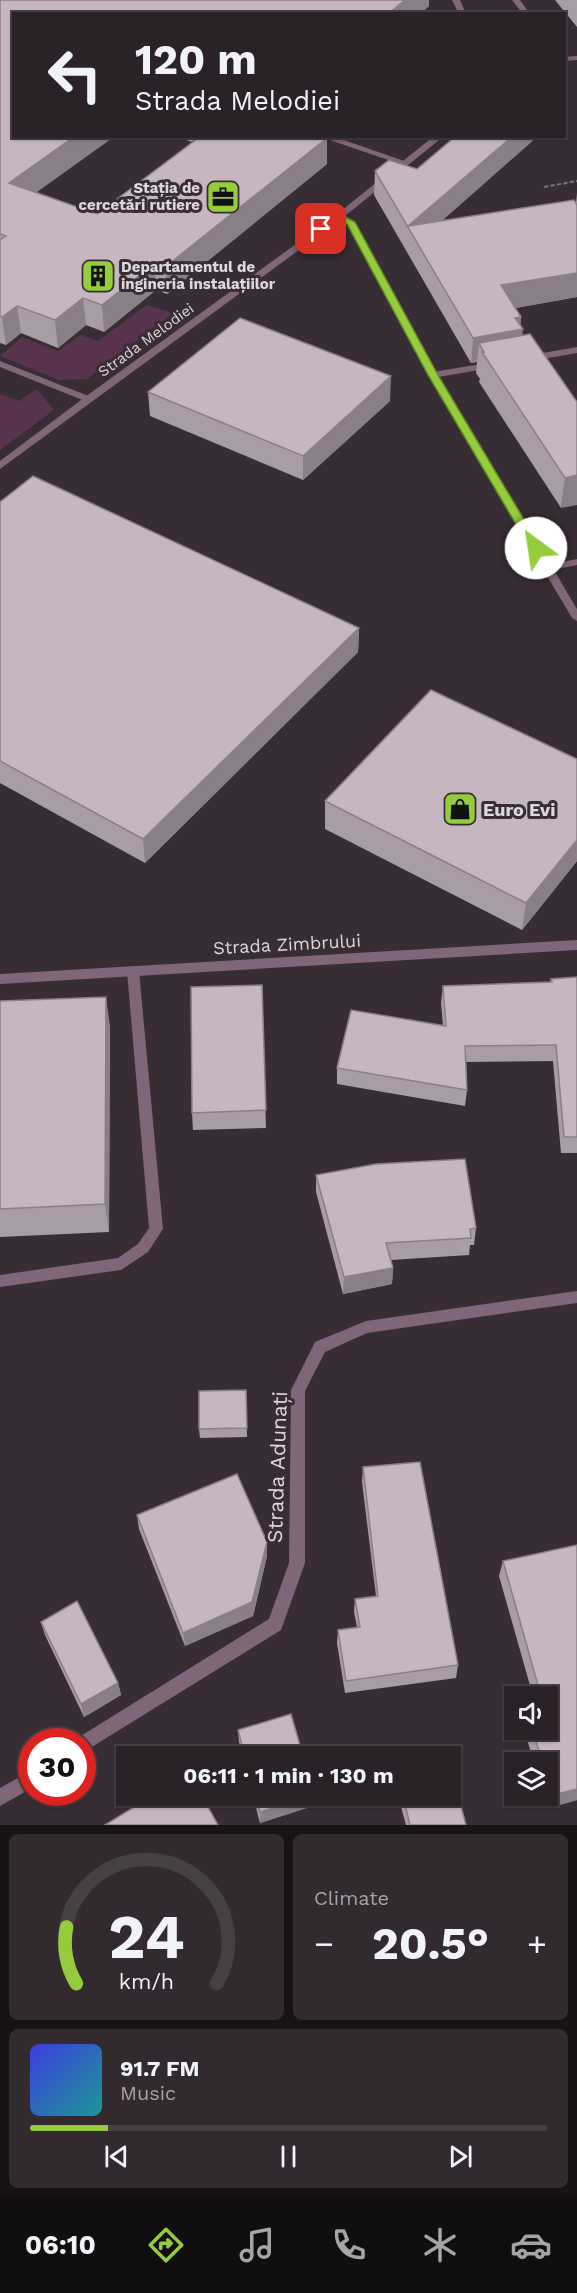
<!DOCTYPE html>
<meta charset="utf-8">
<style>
:root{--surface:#2a2227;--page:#322a2f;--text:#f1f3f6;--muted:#a5a4a7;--line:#463f44;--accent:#94cc3c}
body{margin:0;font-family:"Work Sans",sans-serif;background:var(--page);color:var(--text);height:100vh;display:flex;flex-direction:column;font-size:22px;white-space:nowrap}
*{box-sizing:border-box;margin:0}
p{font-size:20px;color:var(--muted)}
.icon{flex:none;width:33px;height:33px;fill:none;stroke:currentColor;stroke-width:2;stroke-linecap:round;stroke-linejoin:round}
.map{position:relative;height:1825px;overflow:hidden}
.sheet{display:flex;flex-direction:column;gap:9px;padding:9px;background:#171315;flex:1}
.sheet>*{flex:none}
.guide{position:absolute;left:12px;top:12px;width:554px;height:126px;border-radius:0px;box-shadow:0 2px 4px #0004,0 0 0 2px var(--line);background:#2a2227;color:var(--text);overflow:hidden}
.fabs{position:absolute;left:504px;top:1686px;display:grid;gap:12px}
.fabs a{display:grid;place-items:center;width:54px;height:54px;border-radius:0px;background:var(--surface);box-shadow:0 2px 4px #0004,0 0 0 2px var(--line);font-size:30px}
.speed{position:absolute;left:18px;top:1728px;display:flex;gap:12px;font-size:30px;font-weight:700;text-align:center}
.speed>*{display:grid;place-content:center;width:78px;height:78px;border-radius:50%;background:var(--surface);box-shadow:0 2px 4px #0004,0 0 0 2px var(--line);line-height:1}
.speed .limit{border:9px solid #d22;background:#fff;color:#111}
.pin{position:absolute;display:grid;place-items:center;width:51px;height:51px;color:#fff;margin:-26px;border-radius:12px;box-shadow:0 3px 9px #0006}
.me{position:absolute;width:66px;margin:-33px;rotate:329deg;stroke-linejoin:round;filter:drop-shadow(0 0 4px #0008)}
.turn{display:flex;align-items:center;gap:21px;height:126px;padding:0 24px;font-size:27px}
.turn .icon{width:78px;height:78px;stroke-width:2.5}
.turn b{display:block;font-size:42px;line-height:51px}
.big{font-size:45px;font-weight:700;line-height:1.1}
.sheet .widget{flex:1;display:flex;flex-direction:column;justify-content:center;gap:9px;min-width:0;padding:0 21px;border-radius:9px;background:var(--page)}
.sheet .dial{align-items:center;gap:0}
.dial svg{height:156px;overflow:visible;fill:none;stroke:var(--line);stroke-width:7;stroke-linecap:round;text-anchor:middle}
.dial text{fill:var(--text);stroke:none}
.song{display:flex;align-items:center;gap:18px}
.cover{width:72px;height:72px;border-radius:9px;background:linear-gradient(135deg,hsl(240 70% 55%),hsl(180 70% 35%))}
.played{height:6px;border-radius:3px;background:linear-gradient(90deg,var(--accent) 15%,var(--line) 15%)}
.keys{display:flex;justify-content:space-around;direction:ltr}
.heat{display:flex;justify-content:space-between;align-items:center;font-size:33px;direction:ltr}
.sheet .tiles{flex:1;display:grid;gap:9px;grid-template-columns:1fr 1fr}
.widget:last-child{grid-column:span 2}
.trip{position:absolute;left:116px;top:1746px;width:345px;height:60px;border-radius:0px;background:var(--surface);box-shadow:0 2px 4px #0004,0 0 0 2px var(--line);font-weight:700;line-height:60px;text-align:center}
.dock{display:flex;height:96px;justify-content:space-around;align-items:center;background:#110e10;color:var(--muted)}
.dock .icon{width:42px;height:42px}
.dock .selected{color:var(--accent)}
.dock b{font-size:27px;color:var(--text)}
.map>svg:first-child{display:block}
.green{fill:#58334d}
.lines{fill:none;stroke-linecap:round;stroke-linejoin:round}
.path{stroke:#7b7278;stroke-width:2;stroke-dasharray:4.5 2;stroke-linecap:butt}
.lane{fill:#816578;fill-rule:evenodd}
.street{fill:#816578;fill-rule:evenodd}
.wall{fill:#a99da5}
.shaded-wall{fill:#8a7f86}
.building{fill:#c5b6c0;stroke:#8a7f86;stroke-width:1.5}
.route{fill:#94cc3c;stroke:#608527;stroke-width:1.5}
.labels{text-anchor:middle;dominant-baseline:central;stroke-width:6;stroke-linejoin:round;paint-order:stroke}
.far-poi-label{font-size:15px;font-weight:bold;fill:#ded7db;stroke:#382d34;text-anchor:end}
.far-street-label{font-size:15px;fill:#ded7db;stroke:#382d34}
.poi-label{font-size:18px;font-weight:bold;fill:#ded7db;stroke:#382d34;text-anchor:start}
.street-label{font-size:18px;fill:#ded7db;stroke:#382d34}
.near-street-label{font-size:21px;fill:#ded7db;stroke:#382d34}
</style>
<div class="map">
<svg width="577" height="1825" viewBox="0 0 577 1825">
<rect width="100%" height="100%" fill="#382d34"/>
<!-- green -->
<g class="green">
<polygon points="147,305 173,313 87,379 59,380 0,356 22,337 58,351 80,335 98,341"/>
<polygon points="37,389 54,410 0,450 0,394 19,401"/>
</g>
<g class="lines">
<!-- path -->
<polyline class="path" points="544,187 577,181"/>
<!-- lane -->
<g class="lane">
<polygon points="452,0 460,0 466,14 459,14"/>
<polygon points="512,0 520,0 530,14 523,14"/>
<polygon points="318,136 332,136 410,163 403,165"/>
<polygon points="577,347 577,353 531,361 526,358 531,355"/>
<polygon points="0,361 91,397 93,399 91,401 85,401 0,367"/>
<polygon points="493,362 496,363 496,367 433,378 428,375 433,372"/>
<polygon points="577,559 577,565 547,571 542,568 547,565"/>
<polygon points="133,966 137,968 139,971 163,1229 148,1252 121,1270 0,1287 0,1275 118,1258 138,1244 149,1228 127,971 129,968"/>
</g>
<!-- street -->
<g class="street">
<polygon points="577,56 577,60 564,61 564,57"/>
<polygon points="434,136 444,136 345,216 355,222 438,375 577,609 577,621 572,618 428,375 348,224 340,220 0,469 0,461 85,397 336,215"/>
<polygon points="577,940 577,950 0,984 0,974"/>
<polygon points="577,1291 577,1303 367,1333 325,1352 305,1391 305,1563 281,1630 82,1753 82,1742 75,1742 76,1739 269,1619 289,1563 291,1390 315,1342 366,1321"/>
<polygon points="32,1770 32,1788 0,1806 0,1788"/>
</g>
</g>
<!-- wall -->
<g class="wall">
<polygon points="0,0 429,6 420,14 14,14 14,136 115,136 36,192 97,214 327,164 167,294 156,290 104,332 86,325 58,348 21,333 6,345 0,343"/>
<polygon points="555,0 577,0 577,27"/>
<polygon points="174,136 200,136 192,142"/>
<polygon points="456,136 538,136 441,221 576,203 577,193 577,297 515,308 521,317 520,326 522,336 577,402 561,508 479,382 480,379 476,373 477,362 471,363 374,195 375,171 417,169"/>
<polygon points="148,392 390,401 303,480 150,416"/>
<polygon points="0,502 359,628 358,652 145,863 0,783"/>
<polygon points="577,759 577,861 522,930 325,829 325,801"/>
<polygon points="577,977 577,1153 561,1153 553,1061 466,1062 467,1090 465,1106 337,1084 337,1068 443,1026 441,1003 443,986 550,982 551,979"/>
<polygon points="262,985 266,1128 193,1130 192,1113"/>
<polygon points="0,1001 110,1026 109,1232 0,1237"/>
<polygon points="316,1175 476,1228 474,1245 470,1245 469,1255 391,1260 393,1268 392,1284 343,1294 316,1192"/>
<polygon points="246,1390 247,1437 200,1438 199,1429"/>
<polygon points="363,1467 458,1665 456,1678 345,1693 337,1643 338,1630 357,1627 354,1612 355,1599 376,1596 362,1482"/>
<polygon points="137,1515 267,1556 253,1616 185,1646 139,1529"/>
<polygon points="577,1545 577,1800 548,1808 544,1796 548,1796 548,1762 534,1762 524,1730 548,1730 548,1696 533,1696 499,1576 503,1561"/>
<polygon points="41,1622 118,1683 121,1695 84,1717 45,1635"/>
<polygon points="238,1730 303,1756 243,1756 239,1742"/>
<polygon points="253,1796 314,1796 313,1806 260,1823"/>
<polygon points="398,1796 450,1796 466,1825 406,1825"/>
</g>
<!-- shaded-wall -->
<g class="shaded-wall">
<polygon points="405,0 429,0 429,6 420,14 388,14"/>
<polygon points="75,136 115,136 12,210 9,183"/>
<polygon points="192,136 200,136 192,142"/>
<polygon points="513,136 538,136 417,243 408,226"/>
<polygon points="327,138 327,164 167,294 165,267"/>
<polygon points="155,263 156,290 104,332 102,305"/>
<polygon points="577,273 577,297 499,311 501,285"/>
<polygon points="83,298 86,325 58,348 55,320"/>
<polygon points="17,306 21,333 6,345 2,317"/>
<polygon points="521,317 520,330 523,329 520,355 484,352 479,343 477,362 471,363 473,338 515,318"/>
<polygon points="391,376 390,401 303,480 303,456"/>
<polygon points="577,475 577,505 561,508 565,478"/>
<polygon points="359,628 358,652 145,863 143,839"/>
<polygon points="577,840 577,861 522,930 526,903"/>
<polygon points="106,997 110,1026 109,1232 105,1204"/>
<polygon points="393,1268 392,1284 343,1294 344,1277"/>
<polygon points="267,1542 267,1556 253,1616 185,1646 183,1633"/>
<polygon points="118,1683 121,1695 84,1717 81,1704"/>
<polygon points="577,1789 577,1800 548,1808 553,1795"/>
<polygon points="312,1796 314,1796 313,1806 260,1823 260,1812"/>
</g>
<!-- building -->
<g class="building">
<polygon points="0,0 405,0 388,14 14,14 14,136 75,136 9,183 97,214 201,136 324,136 327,138 165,267 155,263 102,305 83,298 55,320 17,306 2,317 0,316 0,240 6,236 0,234"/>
<polygon points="456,136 513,136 408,226 574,200 577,205 577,273 501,285 521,317 515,318 523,329 473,338 375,171 389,160 417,169"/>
<polygon points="240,318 391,376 303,456 148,392"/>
<polygon points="530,334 577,402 577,475 565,478 482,352 484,352 479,343"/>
<polygon points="33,476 359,628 143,839 0,761 0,502"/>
<polygon points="431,690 577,759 577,840 526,903 325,801"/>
<polygon points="577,977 577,1137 564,1137 556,1045 465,1046 467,1090 337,1068 351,1010 446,1026 443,986 552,982 551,979"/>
<polygon points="262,985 266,1110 192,1113 191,987"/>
<polygon points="106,997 105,1204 0,1209 0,1001"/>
<polygon points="465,1159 476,1228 470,1229 471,1238 386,1243 393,1268 344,1277 316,1175 376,1164"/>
<polygon points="246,1390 247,1428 199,1429 199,1391"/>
<polygon points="420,1462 458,1665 346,1681 338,1630 360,1627 355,1599 378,1596 363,1467"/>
<polygon points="237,1474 267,1542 252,1602 183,1633 137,1515"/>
<polygon points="577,1545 577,1789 553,1795 548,1779 548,1762 543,1762 532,1730 548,1730 548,1696 541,1696 503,1561"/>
<polygon points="77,1601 118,1683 81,1704 41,1622"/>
<polygon points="291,1714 303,1756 245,1756 238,1730"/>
<polygon points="450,1765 466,1825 410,1825 403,1796 450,1796"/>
<polygon points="152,1796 202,1796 218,1825 105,1825"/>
<polygon points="256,1796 312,1796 260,1812"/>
</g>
<!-- route -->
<polygon class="route" points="335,215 342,215 355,222 438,375 541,548 540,551 536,552 530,548 428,375 347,224 340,221 325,231 317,229"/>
<!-- icons -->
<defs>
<g id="office-square" transform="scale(1.725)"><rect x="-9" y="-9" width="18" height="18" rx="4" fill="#94cc3c" stroke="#382d34"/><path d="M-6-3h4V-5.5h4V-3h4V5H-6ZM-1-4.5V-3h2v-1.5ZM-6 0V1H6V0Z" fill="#111"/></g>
<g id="building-square" transform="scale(1.725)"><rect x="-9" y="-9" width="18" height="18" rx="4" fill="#94cc3c" stroke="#382d34"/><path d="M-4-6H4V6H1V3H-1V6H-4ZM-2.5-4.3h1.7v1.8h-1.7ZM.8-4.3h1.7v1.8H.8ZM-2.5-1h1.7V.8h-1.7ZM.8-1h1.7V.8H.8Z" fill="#111"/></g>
<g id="shop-square" transform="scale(1.725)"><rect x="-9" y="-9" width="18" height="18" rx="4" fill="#94cc3c" stroke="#382d34"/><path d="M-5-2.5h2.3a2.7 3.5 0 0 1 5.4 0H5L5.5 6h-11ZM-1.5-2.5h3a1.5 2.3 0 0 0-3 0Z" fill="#111"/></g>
</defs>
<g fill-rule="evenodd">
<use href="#office-square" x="223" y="197"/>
<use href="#building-square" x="98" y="276"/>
<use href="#shop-square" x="460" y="809"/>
</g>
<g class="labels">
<!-- far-poi labels -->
<g class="far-poi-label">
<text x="200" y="188">Stația de<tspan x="200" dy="17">cercetări rutiere</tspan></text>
<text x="121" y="267" text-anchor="start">Departamentul de<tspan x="121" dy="17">ingineria instalațiilor</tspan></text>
</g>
<!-- far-street labels -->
<g class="far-street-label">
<text transform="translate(146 340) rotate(-36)">Strada Melodiei</text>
</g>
<!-- poi labels -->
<g class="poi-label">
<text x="483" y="809">Euro Evi</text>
</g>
<!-- street labels -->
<g class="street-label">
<text transform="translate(287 944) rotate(-3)">Strada Zimbrului</text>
</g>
<!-- near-street labels -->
<g class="near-street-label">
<text transform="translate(277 1467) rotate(-88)">Strada Adunați</text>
</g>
</g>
</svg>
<div class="fabs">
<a><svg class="icon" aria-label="sound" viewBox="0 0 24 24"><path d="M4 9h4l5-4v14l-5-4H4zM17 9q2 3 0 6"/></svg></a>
<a><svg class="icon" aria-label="layers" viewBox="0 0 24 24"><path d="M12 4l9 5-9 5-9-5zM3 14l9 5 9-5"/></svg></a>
</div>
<div class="speed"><div class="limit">30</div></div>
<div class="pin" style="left:321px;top:229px;background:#d93025"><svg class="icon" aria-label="arrive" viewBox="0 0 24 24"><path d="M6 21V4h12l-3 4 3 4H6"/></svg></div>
<svg class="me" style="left:536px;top:548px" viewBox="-20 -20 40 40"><circle r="19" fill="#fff"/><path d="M0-13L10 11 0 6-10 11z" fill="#94cc3c"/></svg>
<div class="trip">06:11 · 1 min · 130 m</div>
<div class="guide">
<div class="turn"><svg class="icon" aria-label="left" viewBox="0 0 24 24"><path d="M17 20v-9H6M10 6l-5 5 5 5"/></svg><div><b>120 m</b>Strada Melodiei</div></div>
</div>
</div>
<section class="sheet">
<div class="tiles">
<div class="widget dial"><svg viewBox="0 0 100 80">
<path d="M14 69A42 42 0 1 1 86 69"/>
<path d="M14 69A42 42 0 0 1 9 40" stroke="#94cc3c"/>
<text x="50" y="56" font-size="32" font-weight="700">24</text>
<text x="50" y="72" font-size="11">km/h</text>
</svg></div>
<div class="widget"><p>Climate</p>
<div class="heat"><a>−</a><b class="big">20.5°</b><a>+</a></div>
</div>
<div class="widget">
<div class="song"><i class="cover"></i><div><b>91.7 FM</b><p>Music</p></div></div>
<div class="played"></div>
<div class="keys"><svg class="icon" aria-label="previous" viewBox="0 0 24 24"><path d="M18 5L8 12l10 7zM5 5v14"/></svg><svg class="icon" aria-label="pause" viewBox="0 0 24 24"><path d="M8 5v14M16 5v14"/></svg><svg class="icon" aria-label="next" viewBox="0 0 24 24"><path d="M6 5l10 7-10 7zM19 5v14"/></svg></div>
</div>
</div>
</section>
<nav class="dock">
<b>06:10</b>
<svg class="icon selected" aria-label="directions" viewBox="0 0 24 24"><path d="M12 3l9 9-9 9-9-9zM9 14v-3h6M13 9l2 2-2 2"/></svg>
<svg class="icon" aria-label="music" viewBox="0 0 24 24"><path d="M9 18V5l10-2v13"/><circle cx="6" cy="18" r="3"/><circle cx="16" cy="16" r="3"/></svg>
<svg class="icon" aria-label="phone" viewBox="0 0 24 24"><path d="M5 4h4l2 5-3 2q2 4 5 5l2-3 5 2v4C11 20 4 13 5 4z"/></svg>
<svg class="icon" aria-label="climate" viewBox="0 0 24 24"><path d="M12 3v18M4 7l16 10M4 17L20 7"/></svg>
<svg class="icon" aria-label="car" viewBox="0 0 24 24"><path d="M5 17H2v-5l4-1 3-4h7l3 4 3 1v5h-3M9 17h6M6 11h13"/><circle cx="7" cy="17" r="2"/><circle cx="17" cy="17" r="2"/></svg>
</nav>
